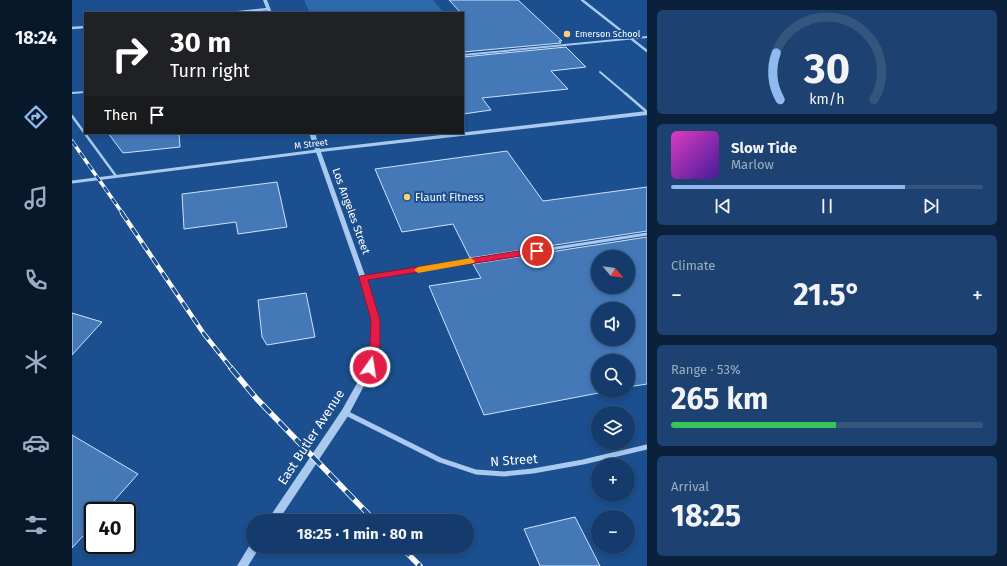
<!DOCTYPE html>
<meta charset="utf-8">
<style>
:root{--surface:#143b6b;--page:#1d4271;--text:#f1f3f6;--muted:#9dadc1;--line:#33557e;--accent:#90b9f0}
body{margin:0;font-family:"Fira Sans",sans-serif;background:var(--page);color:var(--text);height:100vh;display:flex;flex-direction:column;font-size:15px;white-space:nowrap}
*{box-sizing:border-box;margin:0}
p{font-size:13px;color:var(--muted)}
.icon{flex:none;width:22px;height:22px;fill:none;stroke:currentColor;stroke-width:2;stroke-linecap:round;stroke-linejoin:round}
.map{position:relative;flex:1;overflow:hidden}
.drawer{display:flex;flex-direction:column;gap:10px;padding:10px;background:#0b203b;width:360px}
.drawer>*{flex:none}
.top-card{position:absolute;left:12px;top:12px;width:380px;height:122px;border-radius:0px;box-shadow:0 2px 6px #0003,0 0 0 1px var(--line);background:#202124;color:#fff;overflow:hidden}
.needle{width:26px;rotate:119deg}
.buttons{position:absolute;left:519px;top:250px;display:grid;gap:8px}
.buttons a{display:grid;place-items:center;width:44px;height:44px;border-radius:50%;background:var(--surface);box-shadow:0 2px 6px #0003,0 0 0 1px var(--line);font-size:20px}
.speed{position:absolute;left:12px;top:502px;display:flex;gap:8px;font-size:20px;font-weight:700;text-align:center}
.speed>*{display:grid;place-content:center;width:52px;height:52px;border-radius:50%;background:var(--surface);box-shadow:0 2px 6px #0003,0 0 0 1px var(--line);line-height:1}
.speed .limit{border:2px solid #111;border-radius:6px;background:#fff;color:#111}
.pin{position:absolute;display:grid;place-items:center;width:34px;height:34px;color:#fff;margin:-17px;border:2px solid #fff;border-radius:50%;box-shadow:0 1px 4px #0007}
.me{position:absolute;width:44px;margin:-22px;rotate:13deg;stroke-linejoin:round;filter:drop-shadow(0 0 3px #0008)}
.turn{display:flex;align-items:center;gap:14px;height:84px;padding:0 20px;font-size:18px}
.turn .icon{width:52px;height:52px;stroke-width:2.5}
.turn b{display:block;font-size:28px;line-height:34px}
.then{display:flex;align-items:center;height:38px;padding:0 20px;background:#0003;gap:8px;font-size:15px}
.big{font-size:30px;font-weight:700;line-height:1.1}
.drawer .card{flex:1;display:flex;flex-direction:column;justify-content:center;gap:6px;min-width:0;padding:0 14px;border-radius:6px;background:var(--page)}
.drawer .dial{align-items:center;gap:0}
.dial svg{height:104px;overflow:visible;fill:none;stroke:var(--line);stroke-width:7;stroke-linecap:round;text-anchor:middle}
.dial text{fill:var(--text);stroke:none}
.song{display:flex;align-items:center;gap:12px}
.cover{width:48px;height:48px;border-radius:6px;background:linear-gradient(135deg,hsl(310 70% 55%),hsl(260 70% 35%))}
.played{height:4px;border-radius:2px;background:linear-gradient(90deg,var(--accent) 75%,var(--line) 75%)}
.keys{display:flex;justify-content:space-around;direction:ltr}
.heat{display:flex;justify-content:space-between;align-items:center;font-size:22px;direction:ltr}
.charge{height:6px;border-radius:3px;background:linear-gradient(90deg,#34c759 53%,var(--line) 0)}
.trip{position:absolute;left:174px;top:514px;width:228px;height:40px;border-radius:20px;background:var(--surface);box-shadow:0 2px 6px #0003,0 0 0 1px var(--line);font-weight:700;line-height:40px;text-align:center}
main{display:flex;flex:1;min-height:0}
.dock{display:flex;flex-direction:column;width:72px;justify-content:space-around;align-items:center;background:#08182b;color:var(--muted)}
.dock .icon{width:28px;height:28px}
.dock .selected{color:var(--accent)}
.dock b{font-size:18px;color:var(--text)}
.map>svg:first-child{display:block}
.green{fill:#2e69ad}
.building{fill:#4478b7;stroke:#cfe3fa;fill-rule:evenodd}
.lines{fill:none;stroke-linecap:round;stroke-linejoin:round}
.service-far2{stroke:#a9c9ee;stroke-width:2}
.service-far1{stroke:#a9c9ee;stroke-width:2.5}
.service{stroke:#a9c9ee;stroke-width:3}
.minor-far2{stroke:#a9c9ee;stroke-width:2.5}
.minor-far1{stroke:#a9c9ee;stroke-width:3}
.minor{stroke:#a9c9ee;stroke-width:5}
.tertiary{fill:#a9c9ee;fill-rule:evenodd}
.rail-far2-casing{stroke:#fff;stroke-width:3.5}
.rail-far1-casing{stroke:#fff;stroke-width:4.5}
.rail-casing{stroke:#fff;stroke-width:5.5}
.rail-far2{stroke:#1b4f8f;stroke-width:2.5;stroke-dasharray:7;stroke-linecap:butt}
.rail-far1{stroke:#1b4f8f;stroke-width:3;stroke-dasharray:9;stroke-linecap:butt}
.rail{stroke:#1b4f8f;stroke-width:4;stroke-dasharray:12;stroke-linecap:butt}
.route{fill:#e11d48;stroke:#92132f}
.slow{fill:#f59e0b}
.poi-dot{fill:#ffd166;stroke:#1b4f8f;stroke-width:1.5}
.labels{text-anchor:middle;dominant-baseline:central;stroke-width:4;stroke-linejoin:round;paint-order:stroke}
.far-poi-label{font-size:9px;fill:#fff;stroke:#1b4f8f;text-anchor:start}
.far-street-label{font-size:9px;fill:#fff;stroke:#1b4f8f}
.poi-label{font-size:11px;fill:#fff;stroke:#1b4f8f;text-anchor:start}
.street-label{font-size:11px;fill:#fff;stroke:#1b4f8f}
.near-street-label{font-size:13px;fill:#fff;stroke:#1b4f8f}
</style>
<main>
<nav class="dock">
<b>18:24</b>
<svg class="icon selected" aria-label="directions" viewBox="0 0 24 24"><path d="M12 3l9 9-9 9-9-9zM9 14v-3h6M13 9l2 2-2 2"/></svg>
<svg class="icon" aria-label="music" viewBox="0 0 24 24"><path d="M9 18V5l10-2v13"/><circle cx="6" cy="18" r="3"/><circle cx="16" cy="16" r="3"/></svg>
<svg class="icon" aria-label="phone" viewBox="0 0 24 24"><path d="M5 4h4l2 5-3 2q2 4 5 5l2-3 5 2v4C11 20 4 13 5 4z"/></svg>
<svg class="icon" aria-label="climate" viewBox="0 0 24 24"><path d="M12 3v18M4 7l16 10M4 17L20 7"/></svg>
<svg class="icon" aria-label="car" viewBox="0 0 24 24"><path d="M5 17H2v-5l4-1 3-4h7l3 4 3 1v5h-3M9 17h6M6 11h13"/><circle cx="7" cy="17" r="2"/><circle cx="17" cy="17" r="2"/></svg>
<svg class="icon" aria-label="filters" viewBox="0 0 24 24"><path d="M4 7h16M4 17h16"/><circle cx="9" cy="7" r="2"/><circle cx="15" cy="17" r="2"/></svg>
</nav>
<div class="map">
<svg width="575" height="566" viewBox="0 0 575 566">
<rect width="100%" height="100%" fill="#1b4f8f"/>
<!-- green -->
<polygon class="green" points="232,0 361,0 372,13 238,13"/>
<!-- building -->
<g class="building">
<polygon points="377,0 446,0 490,41 487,41 489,43 391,52 391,13 389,13"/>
<polygon points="494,47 514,67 479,71 496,89 410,98 419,110 391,114 391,57"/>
<polygon points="36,133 107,133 108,147 51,153"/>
<polygon points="435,151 471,201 575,187 575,231 398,258 381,224 330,232 303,169"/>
<polygon points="205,182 215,227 166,234 164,222 112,229 110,194"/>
<path d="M575,237V384L556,387V361H526V391H537L412,415L357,286L409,278L401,264ZM526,257H556V287H526ZM526,309H556V339H526Z"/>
<polygon points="234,293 243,337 195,345 190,337 186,300"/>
<polygon points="0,313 30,322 0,355"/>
<polygon points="0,435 66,474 33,511 21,511 21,525 0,548"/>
<polygon points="503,517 528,566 468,566 452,529"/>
</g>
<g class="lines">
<!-- service-far2 -->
<g class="service-far2">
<polyline points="391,55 575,37"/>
<polyline points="528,72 554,94"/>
<polyline points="0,93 13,92"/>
</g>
<!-- service-far1 -->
<g class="service-far1">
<polyline points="553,93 575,112"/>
<polyline points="0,116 44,176"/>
</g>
<!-- service -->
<polyline class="service" points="291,278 575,234"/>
<!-- minor-far2 -->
<g class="minor-far2">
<polyline points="510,0 575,51"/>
<polyline points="158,13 196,9"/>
<polyline points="0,28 13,27"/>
</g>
<!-- minor-far1 -->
<polyline class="minor-far1" points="0,182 245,151"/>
<!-- minor -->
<polyline class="minor" points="274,413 368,460 404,472 432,474 461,471 511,462 575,447"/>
<!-- tertiary -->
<g class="tertiary">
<polygon points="191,0 195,0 200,13 196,13"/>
<polygon points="575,111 575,115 249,152 294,278 308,320 307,345 302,367 276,416 206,521 195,521 270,410 294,367 299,345 300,320 288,278 244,152 242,151 243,150 237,133 243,133 248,149"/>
<polygon points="179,543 181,543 181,547 188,547 176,566 165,566"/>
</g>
<!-- rail-far2 casing -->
<g class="rail-far2-casing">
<polyline id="rail-far2" points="0,141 51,214"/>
</g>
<!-- rail-far1 casing -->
<g class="rail-far1-casing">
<polyline id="rail-far1" points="50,213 132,334 160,369"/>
</g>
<!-- rail casing -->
<g class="rail-casing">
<g id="rail">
<polyline points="159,368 184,398 303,521"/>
<polyline points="329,547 348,566"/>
</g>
</g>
<!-- rail-far2 -->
<use href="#rail-far2" class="rail-far2"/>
<!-- rail-far1 -->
<use href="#rail-far1" class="rail-far1"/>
<!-- rail -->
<use href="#rail" class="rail"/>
</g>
<!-- route -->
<polygon class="route" points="465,248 469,251 468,253 296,280 308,320 308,345 302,370 294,370 293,367 298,345 299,320 287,278 288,276"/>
<!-- slow -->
<polygon class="slow" points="399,258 403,261 402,263 346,273 342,270 346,267"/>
<!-- markers -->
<g class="poi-dot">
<circle cx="495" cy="34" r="4"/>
<circle cx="335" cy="197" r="4"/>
</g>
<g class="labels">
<!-- far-poi labels -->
<g class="far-poi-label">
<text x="503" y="34">Emerson School</text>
</g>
<!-- far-street labels -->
<g class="far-street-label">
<text transform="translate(239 144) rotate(-7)">M Street</text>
</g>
<!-- poi labels -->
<g class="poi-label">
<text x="343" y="197">Flaunt Fitness</text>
</g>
<!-- street labels -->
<g class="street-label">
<text transform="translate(279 211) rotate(70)">Los Angeles Street</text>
</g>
<!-- near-street labels -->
<g class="near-street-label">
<text transform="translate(239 437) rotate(-57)">East Butler Avenue</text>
<text transform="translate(442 460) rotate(-4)">N Street</text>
</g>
</g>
</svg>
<div class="buttons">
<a><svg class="needle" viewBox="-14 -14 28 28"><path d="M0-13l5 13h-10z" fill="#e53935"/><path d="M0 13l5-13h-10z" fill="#9dadc1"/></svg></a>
<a><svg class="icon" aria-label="sound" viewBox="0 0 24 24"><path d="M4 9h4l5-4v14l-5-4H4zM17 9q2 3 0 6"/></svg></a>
<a><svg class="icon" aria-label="search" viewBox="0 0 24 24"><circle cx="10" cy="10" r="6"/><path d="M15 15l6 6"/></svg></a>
<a><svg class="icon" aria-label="layers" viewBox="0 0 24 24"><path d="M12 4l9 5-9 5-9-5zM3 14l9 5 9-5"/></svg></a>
<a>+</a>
<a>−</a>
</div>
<div class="speed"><div class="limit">40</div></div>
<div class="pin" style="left:465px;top:251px;background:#d93025"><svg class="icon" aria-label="arrive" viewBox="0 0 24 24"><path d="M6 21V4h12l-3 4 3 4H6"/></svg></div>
<svg class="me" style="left:298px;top:367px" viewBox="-20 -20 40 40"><circle r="17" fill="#e11d48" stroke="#fff" stroke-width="3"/><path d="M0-11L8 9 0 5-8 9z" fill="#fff"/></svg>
<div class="trip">18:25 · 1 min · 80 m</div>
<div class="top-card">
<div class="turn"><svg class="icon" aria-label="right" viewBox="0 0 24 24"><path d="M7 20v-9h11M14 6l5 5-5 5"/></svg><div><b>30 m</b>Turn right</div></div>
<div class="then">Then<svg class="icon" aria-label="arrive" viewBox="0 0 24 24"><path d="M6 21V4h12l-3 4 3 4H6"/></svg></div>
</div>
</div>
<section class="drawer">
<div class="card dial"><svg viewBox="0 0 100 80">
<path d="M14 69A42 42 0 1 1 86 69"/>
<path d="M14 69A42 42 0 0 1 11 33" stroke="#90b9f0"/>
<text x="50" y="56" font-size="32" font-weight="700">30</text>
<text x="50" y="72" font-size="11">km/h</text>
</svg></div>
<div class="card">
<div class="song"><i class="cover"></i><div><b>Slow Tide</b><p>Marlow</p></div></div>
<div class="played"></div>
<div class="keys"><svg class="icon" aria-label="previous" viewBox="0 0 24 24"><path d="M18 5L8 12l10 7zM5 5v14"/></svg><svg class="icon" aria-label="pause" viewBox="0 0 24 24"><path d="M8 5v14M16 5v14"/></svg><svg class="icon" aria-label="next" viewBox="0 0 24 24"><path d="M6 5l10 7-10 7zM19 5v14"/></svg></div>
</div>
<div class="card"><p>Climate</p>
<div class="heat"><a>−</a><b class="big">21.5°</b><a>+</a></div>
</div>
<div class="card"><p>Range · 53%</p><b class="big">265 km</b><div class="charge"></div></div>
<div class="card"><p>Arrival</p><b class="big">18:25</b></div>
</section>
</main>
